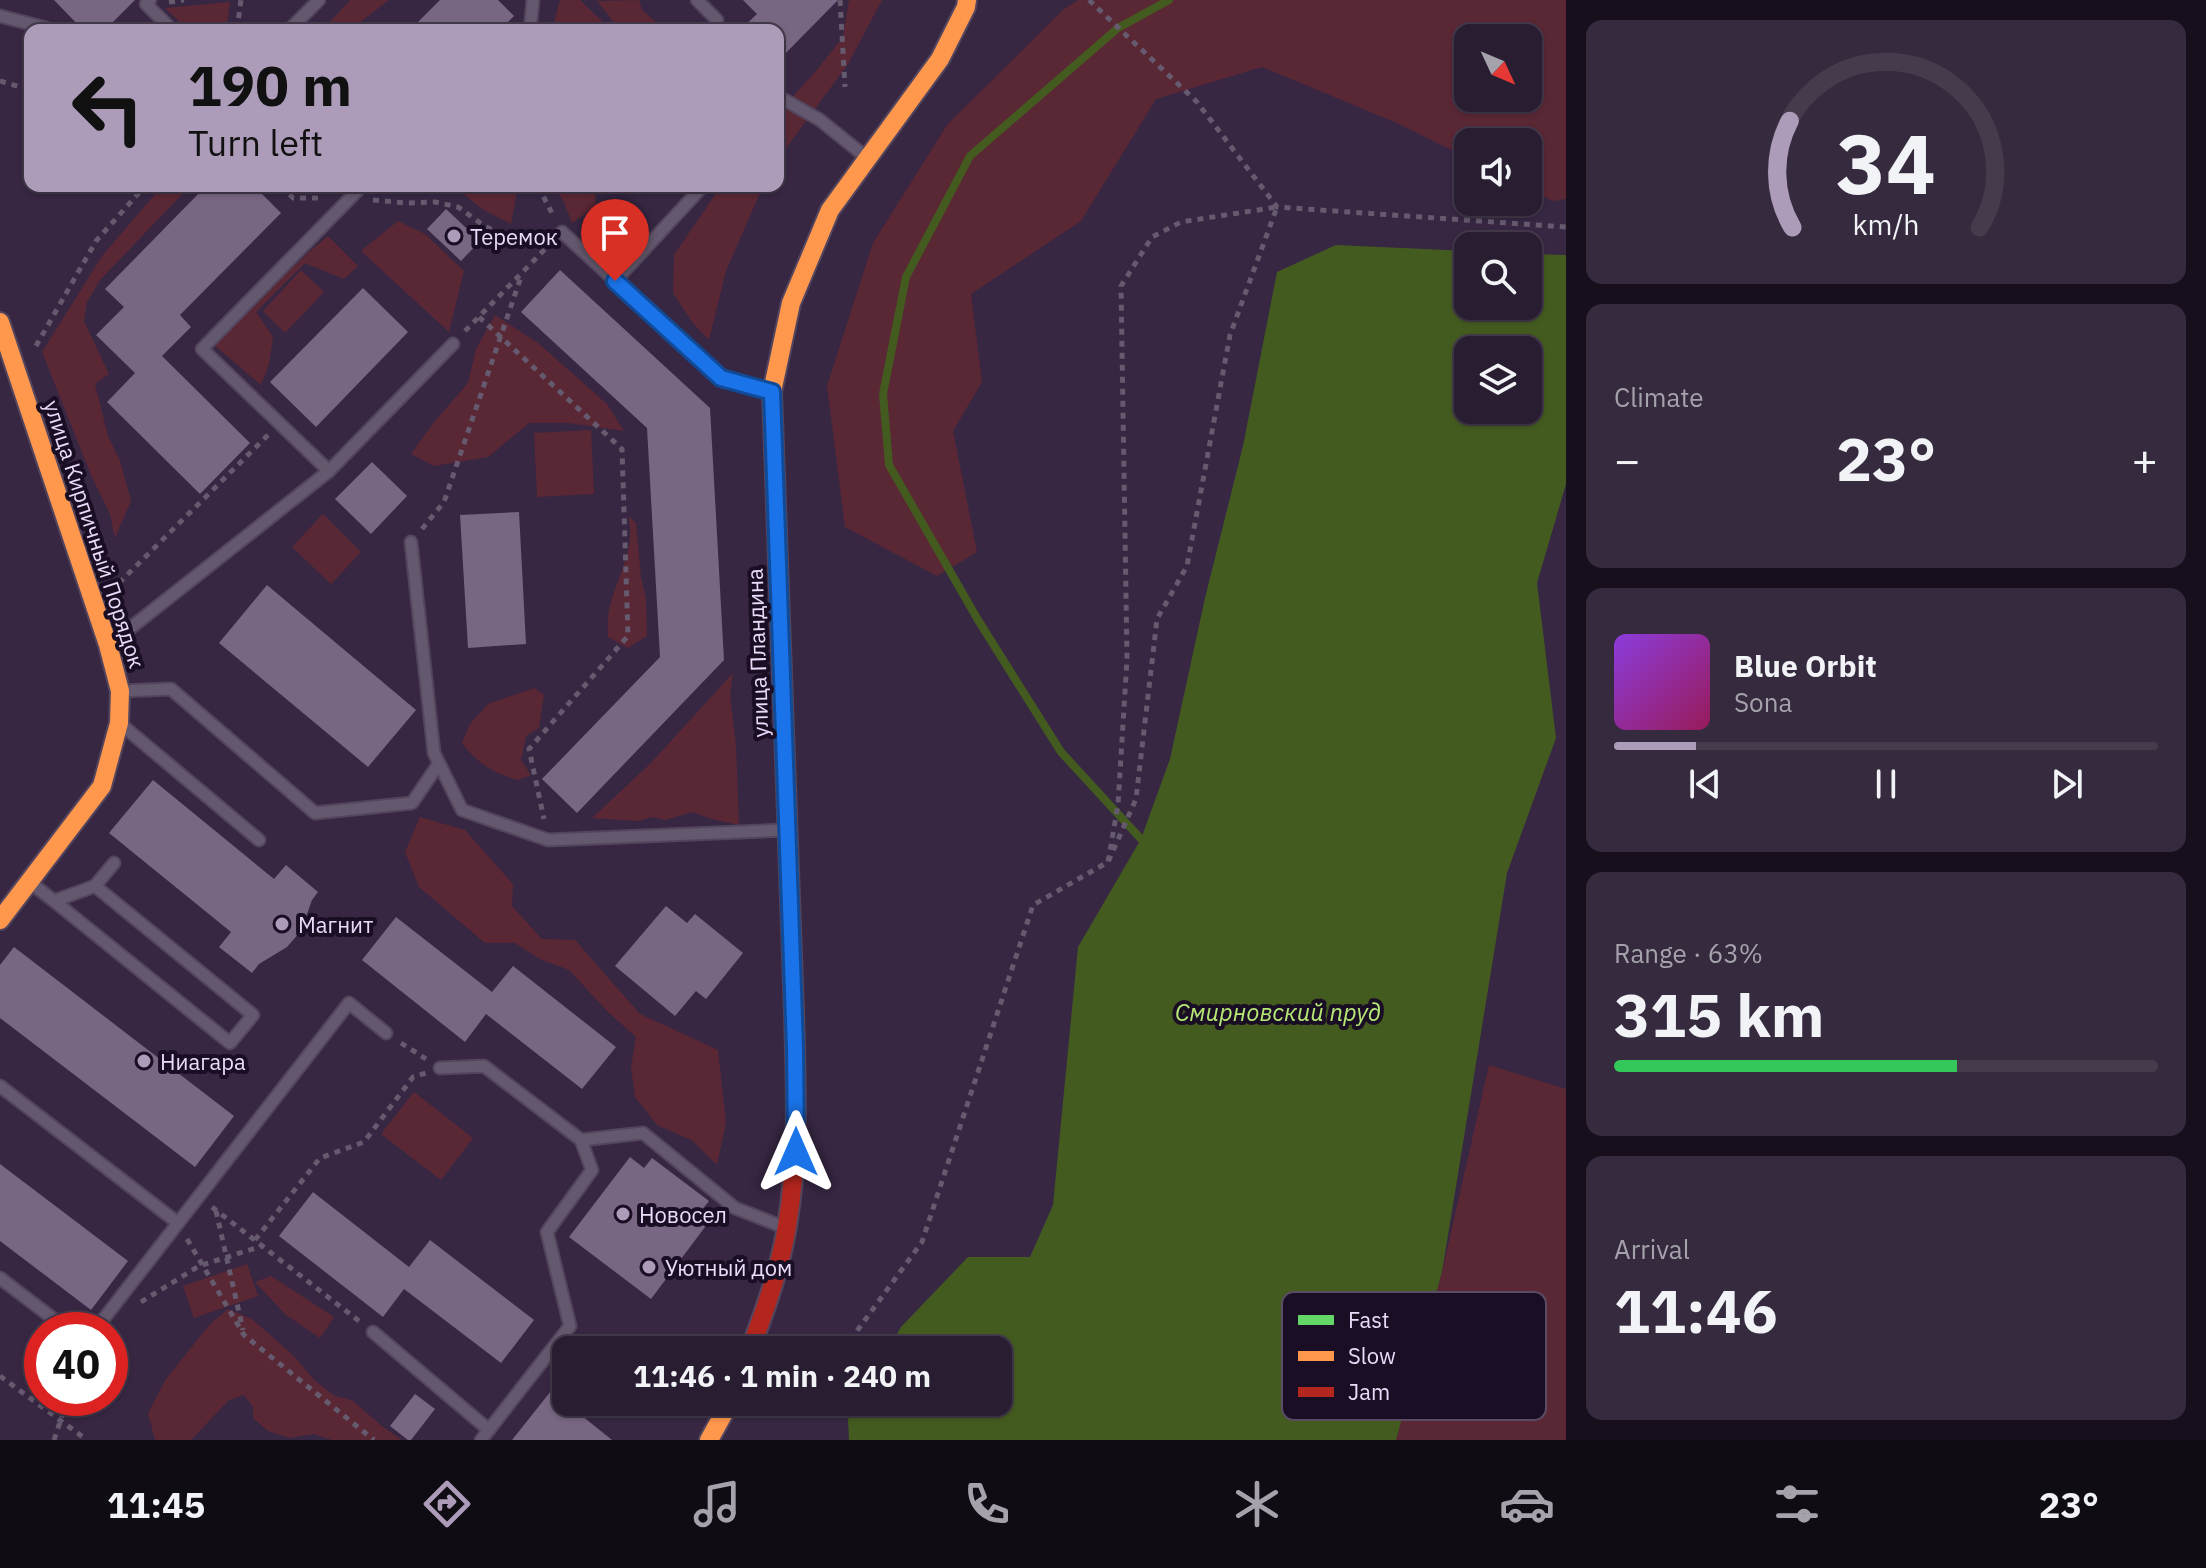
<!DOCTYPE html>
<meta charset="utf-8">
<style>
:root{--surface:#291d32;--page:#352a3e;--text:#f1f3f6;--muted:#a5a2ac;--line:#453b4d;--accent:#ac9cba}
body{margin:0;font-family:"IBM Plex Sans",sans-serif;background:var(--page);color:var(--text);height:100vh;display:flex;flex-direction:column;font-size:30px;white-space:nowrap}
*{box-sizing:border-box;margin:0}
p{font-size:26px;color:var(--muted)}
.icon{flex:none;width:44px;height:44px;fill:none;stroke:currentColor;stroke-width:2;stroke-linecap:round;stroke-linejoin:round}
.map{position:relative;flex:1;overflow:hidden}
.side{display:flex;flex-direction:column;gap:20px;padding:20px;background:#17101c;width:640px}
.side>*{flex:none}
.hud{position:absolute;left:24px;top:24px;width:760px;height:168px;border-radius:16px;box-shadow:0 2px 6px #0004,0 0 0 2px var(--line);background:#ac9cba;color:#111;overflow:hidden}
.needle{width:52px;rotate:134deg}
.buttons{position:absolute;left:1454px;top:24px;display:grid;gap:16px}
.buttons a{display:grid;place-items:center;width:88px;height:88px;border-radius:16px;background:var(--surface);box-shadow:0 2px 6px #0004,0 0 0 2px var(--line);font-size:40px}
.speed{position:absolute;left:24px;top:1312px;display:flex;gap:16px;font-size:40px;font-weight:700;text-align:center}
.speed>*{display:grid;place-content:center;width:104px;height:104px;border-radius:50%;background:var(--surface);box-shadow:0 2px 6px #0004,0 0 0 2px var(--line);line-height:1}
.speed .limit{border:12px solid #d22;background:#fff;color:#111}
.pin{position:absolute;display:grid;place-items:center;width:68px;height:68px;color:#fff;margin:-82px -34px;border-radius:50% 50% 50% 0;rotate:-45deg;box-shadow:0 0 8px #0007}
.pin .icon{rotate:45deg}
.me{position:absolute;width:88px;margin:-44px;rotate:0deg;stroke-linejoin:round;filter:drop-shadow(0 0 6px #0008)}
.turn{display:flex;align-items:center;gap:28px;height:168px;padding:0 32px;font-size:36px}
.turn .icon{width:104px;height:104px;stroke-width:2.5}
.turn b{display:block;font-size:56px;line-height:68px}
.big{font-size:60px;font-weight:800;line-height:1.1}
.side .tile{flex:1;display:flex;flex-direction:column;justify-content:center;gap:12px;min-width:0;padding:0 28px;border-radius:16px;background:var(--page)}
.side .dial{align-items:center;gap:0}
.dial svg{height:208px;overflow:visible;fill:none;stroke:var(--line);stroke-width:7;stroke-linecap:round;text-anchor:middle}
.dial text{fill:var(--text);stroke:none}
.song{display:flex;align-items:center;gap:24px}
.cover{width:96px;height:96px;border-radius:12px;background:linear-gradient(135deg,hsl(270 70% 55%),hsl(330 70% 35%))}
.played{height:8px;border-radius:4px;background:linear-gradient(90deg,var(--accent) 15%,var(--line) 15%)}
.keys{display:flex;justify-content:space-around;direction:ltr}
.heat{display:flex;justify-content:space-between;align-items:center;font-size:44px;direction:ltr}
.charge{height:12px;border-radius:6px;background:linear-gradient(90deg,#34c759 63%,var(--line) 0)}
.trip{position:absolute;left:552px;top:1336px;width:460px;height:80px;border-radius:16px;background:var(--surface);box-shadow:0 2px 6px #0004,0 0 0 2px var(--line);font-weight:800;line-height:80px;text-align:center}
.dock{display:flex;height:128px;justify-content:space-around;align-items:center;background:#100c14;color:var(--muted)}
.dock .icon{width:56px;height:56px}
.dock .current{color:var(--accent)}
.dock b{font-size:36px;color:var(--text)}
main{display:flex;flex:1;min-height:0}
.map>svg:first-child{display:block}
.green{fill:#5a2735;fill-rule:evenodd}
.water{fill:#445b20;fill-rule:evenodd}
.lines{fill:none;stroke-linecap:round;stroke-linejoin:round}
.stream{stroke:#445b20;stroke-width:8}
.building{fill:#776783}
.lane-casing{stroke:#53455d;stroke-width:15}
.fast-casing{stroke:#53455d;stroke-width:22}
.slow-casing{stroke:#53455d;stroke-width:22}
.jam-casing{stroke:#53455d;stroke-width:22}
.path{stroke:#655a6e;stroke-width:5;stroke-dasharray:6 6;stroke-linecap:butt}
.lane{stroke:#63586d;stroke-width:11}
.fast{stroke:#63d668;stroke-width:18}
.slow{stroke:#ff974d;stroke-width:18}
.jam{stroke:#b3261e;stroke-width:18}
.route-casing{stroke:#114b97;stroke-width:20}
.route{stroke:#1a73e8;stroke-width:14}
.poi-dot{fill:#ac9cba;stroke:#1a0e24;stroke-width:3}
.labels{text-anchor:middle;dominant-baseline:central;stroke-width:8;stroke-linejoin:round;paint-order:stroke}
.poi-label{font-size:22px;fill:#ebdbfa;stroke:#1a0e24;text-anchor:start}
.street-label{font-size:22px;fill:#ebdbfa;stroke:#1a0e24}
.water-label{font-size:24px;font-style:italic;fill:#b6e876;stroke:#1a0e24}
.key{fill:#1a0e24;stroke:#594c64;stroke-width:2}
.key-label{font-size:22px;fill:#ebdbfa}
</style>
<main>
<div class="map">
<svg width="1566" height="1440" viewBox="0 0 1566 1440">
<rect width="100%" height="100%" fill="#372743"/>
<!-- green -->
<g class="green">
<polygon points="350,0 389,0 350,30 320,30 330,22"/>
<polygon points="560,0 580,0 611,30 552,30"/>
<polygon points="639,0 642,10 662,27 688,30 620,30 597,1"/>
<polygon points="849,0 882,0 848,64 778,159 778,113 816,71 843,37"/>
<path d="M1078,0H1566V199L1553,201L1528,189V142H1468V158L1397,123L1262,67L1156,99L1081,221L971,294L982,382L953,431L977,552L937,576L845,527L827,386L873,243L947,125L1063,10ZM1468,38H1528V98H1468Z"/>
<polygon points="230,2 226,30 188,30 165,8"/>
<polygon points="162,186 190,186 100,280 87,302 84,321 109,374 95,384 108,436 120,461 131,501 115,538 110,514 91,475 42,352 102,256"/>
<polygon points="443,186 518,186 511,224 482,209 456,188"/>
<polygon points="553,186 596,186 595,207 572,223 564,202"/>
<polygon points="721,186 763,186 726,271 709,340 693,323 673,293 674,255"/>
<polygon points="398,221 425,234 464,271 449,332 361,251"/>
<path d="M328,236L358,266L344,279L305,263L256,312L273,337L269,364L261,385L214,345C253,310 287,269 328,236Z"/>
<polygon points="301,270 324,292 285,333 263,311"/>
<polygon points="495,315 538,343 607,404 624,431 568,423 529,423 488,457 434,466 411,454 434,422 468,383 476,349"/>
<polygon points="591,430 594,494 537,497 534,433"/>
<polygon points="323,514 361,552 331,584 292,547"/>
<path d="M628,516L636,523L641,577L646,599L647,636L628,648L608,637C608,631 607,624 608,617C612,584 638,550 628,516Z"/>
<polygon points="733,673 730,695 736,746 739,825 708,818 693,812 665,820 653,817 638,821 592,818 650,764"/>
<path d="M534,688L544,695L539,728L526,736L521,760L531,775L518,780C492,772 479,765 462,743L470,724L488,704Z"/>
<polygon points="420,817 465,830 513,884 512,906 542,939 575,940 640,1014 718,1050 726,1122 717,1165 693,1141 657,1125 635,1097 631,1067 636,1037 607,1011 569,970 540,959 515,943 485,943 419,887 405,852"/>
<polygon points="1489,1065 1566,1089 1566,1440 1396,1440 1442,1272"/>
<polygon points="414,1092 473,1138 441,1180 381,1134"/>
<polygon points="247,1264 258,1296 194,1318 183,1286"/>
<polygon points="271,1276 334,1317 320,1338 286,1315 255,1282"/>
<polygon points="228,1309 252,1319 295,1357 314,1380 335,1396 352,1400 383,1427 402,1440 332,1440 314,1434 289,1438 268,1431 253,1418 253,1407 244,1395 229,1400 191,1440 155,1440 148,1413 166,1379 210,1324"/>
</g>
<!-- water -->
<path class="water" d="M1336,245L1468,251V306H1528V254L1566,255V484L1537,583L1556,738L1507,873L1442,1272L1396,1440H849L848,1419L857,1402H998V1350H888L901,1327L968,1257H1030L1053,1205L1078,947L1141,839L1170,759L1205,598L1243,446L1277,272ZM1468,350H1528V410H1468Z"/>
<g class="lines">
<!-- stream -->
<polyline class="stream" points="1141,839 1061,752 978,620 889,465 883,394 906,277 970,156 1118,28 1169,0"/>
</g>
<!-- building -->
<g class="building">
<polygon points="54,0 135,0 105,30 83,30"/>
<polygon points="440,0 498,0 514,16 500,30 410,30"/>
<polygon points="743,0 838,0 778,61 778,30 740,30 757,14"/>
<polygon points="206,186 254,186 281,213 180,315 191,327 162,356 250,443 200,494 107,402 135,373 96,335 124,307 105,289"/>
<polygon points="446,209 480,241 461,261 427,229"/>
<polygon points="560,270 710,408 724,660 577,813 542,779 660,657 647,428 521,312"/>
<polygon points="363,288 408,332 316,427 270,382"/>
<polygon points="372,462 407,496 371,534 335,499"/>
<polygon points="519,512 526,644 468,648 460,515"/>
<polygon points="267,585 416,710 368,767 219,643"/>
<polygon points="153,780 274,879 286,865 318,892 312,900 301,931 287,947 259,964 252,973 219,947 231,932 109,833"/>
<polygon points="666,906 687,923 695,914 743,953 706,999 696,991 675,1016 615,966"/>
<polygon points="396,917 492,992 513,966 616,1047 582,1089 486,1014 465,1042 362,960"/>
<polygon points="14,947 234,1116 195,1167 0,1018 0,965"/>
<polygon points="630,1157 644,1168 652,1158 709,1201 701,1211 711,1219 651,1299 569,1237"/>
<polygon points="0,1164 128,1261 91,1310 0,1241"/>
<polygon points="313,1192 409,1267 430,1240 534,1320 501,1363 404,1289 383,1317 279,1236"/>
<polygon points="551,1391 612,1440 512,1440"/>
<polygon points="415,1394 435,1409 411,1440 408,1440 390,1426"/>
</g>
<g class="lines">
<!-- lane casing -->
<g class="lane-casing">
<g id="lane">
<polyline points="150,0 146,4 172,30"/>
<polyline points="697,0 717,20"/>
<polyline points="0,16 46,28"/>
<polyline points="289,30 319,0"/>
<polyline points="530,30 533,0"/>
<polyline points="778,105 783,99 820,120 867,158"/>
<polyline points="562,232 721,378 772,392"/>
<polyline points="615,281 703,186"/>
<polyline points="329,471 202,349 362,186"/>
<polyline points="411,542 434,753 462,810 548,840 786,830"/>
<polyline points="109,645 329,471 453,344"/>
<polyline points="121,691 171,689 315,813 412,803 438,765"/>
<polyline points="123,726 259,840"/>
<polyline points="31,883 54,901 95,886 253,1015 230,1043 54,901"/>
<polyline points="95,886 114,863"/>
<polyline points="440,1068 484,1066 581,1140 643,1133 735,1208 786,1228"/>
<polyline points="0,1086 178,1223"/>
<polyline points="0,1278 68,1330"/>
<polyline points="95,1330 349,1003 386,1033"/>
<polyline points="373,1332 489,1430"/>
<polyline points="481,1440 570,1326 547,1232 592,1170 581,1140"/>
</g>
</g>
<!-- fast casing -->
<g class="fast-casing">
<polyline id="fast" points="774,448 794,1011"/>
</g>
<!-- slow casing -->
<g class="slow-casing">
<g id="slow">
<polyline points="0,322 108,645 120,691 119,723 102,786 0,920"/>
<polyline points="774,448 772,392 791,303 830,210 940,59 966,7 967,0"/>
<polyline points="709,1440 730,1402"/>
</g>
</g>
<!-- jam casing -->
<g class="jam-casing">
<path id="jam" d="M750,1350C765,1310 780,1269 787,1226C799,1155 796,1083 794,1011"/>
</g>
<!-- path -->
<g class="path">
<polyline points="840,0 845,87"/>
<polyline points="1089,0 1197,102 1277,207 1566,227"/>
<polyline points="169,2 184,0"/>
<polyline points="237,30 241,0"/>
<polyline points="0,81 30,90"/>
<polyline points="281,186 293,198 323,198"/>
<polyline points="538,186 554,217"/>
<polyline points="373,200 406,203 435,202 458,207 483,225 507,238 545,234"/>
<polyline points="479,317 622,449 628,636 529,749 544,819"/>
<polyline points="465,331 550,244"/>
<polyline points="36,346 96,241 145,186"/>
<polyline points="422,529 444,502 522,274"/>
<polyline points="119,583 269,434"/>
<polyline points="401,1043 426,1059"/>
<polyline points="212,1207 359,1321"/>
<polyline points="216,1211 243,1330"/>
<polyline points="187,1239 244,1335 374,1440"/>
<polyline points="255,1240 320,1158 364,1142 413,1077 426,1073"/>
<polyline points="141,1302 199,1266 262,1246"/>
<polyline points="843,1350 922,1242 1033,905 1108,862 1136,799 1157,619 1187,566 1230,335 1277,207 1181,222 1152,237 1121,286 1127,659 1118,805 1108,862"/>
<polyline points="0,1376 87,1440"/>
<polyline points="54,1440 68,1398"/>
</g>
<!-- lane -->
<use href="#lane" class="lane"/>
<!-- fast -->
<use href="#fast" class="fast"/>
<!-- slow -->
<use href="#slow" class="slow"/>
<!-- jam -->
<use href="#jam" class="jam"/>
</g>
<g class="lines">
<!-- route casing -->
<g class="route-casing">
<polyline id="route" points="615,281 721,378 772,392 795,1048 796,1152"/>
</g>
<!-- route -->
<use href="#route" class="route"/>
</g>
<!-- markers -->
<g class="poi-dot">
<circle cx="454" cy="236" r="8"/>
<circle cx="282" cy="924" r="8"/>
<circle cx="144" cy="1061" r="8"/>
<circle cx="623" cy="1214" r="8"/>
<circle cx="649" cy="1267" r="8"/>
</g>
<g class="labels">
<!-- poi labels -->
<g class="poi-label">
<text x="470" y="236">Теремок</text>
<text x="298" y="924">Магнит</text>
<text x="160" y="1061">Ниагара</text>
<text x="639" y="1214">Новосел</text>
<text x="665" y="1267">Уютный дом</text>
</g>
<!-- street labels -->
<g class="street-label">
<text transform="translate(95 534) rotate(72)">улица Кирпичный Порядок</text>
<text transform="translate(757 653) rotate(-92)">улица Пландина</text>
</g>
<!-- water labels -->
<g class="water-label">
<text x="1278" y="1012">Смирновский пруд</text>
</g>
</g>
<!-- legend -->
<rect x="1282" y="1292" width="264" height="128" rx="12" class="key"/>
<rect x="1298" y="1315" width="36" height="10" fill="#63d668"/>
<rect x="1298" y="1351" width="36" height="10" fill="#ff974d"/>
<rect x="1298" y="1387" width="36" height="10" fill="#b3261e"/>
<g class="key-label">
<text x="1348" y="1328">Fast</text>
<text x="1348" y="1364">Slow</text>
<text x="1348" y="1400">Jam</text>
</g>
</svg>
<div class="buttons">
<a><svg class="needle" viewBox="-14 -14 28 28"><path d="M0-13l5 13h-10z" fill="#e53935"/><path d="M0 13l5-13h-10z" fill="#a5a2ac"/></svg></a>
<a><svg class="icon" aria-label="sound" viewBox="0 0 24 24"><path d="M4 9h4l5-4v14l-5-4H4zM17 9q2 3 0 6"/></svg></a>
<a><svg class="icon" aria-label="search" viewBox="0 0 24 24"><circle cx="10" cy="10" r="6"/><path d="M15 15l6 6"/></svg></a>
<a><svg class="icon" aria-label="layers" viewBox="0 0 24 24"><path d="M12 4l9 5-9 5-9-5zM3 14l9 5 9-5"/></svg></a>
</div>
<div class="speed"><div class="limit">40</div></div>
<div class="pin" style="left:615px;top:281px;background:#d93025"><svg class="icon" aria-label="arrive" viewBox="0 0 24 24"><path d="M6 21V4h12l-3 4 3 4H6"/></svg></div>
<svg class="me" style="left:796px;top:1152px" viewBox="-20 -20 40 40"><path d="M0-17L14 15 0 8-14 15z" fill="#1a73e8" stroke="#fff" stroke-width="4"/></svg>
<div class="trip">11:46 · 1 min · 240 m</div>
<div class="hud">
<div class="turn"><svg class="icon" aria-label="left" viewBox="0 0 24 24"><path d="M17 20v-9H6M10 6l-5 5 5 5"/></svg><div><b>190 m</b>Turn left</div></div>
</div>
</div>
<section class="side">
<div class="tile dial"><svg viewBox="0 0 100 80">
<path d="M14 69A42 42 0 1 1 86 69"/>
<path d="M14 69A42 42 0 0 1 13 28" stroke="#ac9cba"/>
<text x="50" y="56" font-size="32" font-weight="700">34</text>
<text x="50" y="72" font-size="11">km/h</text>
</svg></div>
<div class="tile"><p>Climate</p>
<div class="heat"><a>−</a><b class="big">23°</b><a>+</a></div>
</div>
<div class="tile">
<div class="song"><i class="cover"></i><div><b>Blue Orbit</b><p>Sona</p></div></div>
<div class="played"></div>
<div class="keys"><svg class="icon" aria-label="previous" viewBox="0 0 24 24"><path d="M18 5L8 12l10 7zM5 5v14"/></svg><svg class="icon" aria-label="pause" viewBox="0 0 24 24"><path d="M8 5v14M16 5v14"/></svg><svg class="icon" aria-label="next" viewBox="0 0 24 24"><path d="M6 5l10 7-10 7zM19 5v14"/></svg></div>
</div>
<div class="tile"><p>Range · 63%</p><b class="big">315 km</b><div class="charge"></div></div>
<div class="tile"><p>Arrival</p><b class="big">11:46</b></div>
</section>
</main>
<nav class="dock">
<b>11:45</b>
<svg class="icon current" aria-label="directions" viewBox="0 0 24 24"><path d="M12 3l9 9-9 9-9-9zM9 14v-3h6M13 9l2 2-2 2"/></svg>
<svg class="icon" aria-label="music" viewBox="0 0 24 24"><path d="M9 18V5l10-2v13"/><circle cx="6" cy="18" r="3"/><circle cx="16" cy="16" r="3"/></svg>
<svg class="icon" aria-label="phone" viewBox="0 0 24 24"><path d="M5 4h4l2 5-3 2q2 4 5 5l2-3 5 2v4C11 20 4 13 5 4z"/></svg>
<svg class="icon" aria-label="climate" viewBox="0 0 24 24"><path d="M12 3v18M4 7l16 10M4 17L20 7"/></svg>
<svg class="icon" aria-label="car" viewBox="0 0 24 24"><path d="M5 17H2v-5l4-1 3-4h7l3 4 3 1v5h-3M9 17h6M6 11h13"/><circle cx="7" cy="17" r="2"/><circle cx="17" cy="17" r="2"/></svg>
<svg class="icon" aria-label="filters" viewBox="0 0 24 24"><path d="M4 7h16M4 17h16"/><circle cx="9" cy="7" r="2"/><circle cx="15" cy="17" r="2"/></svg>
<b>23°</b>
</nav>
